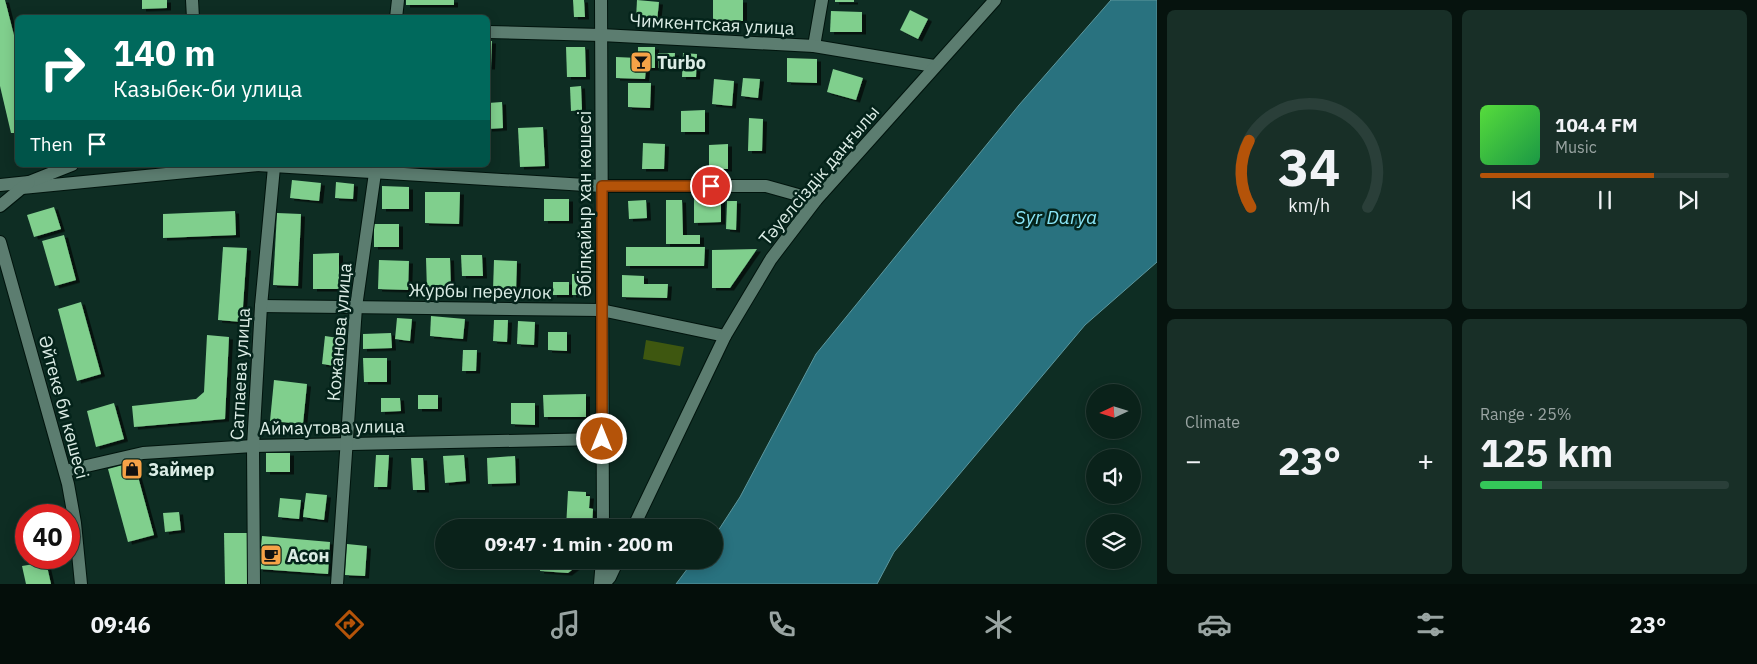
<!DOCTYPE html>
<meta charset="utf-8">
<style>
:root{--surface:#0a221a;--page:#182f27;--text:#f1f3f6;--muted:#99a4a2;--line:#2a3f39;--accent:#b45309}
body{margin:0;font-family:"IBM Plex Sans",sans-serif;background:var(--page);color:var(--text);height:100vh;display:flex;flex-direction:column;font-size:19px;white-space:nowrap}
*{box-sizing:border-box;margin:0}
p{font-size:16px;color:var(--muted)}
.icon{flex:none;width:28px;height:28px;fill:none;stroke:currentColor;stroke-width:2;stroke-linecap:round;stroke-linejoin:round}
.map{position:relative;flex:1;overflow:hidden}
.panel{display:flex;flex-direction:column;gap:10px;padding:10px;background:#06130e;width:600px}
.panel>*{flex:none}
.hud{position:absolute;left:15px;top:15px;width:475px;height:152px;border-radius:8px;box-shadow:0 2px 12px #0003,0 0 0 1px var(--line);background:#00695c;color:#fff;overflow:hidden}
.needle{width:32px;rotate:266deg}
.buttons{position:absolute;left:1086px;top:384px;display:grid;gap:10px}
.buttons a{display:grid;place-items:center;width:55px;height:55px;border-radius:50%;background:var(--surface);box-shadow:0 2px 12px #0003,0 0 0 1px var(--line);font-size:25px}
.speed{position:absolute;left:15px;top:504px;display:flex;gap:10px;font-size:25px;font-weight:700;text-align:center}
.speed>*{display:grid;place-content:center;width:65px;height:65px;border-radius:50%;background:var(--surface);box-shadow:0 2px 12px #0003,0 0 0 1px var(--line);line-height:1}
.speed .limit{border:8px solid #d22;background:#fff;color:#111}
.pin{position:absolute;display:grid;place-items:center;width:42px;height:42px;color:#fff;margin:-21px;border:2px solid #fff;border-radius:50%;box-shadow:0 1px 5px #0007}
.me{position:absolute;width:55px;margin:-28px;rotate:0deg;stroke-linejoin:round;filter:drop-shadow(0 0 4px #0008)}
.turn{display:flex;align-items:center;gap:18px;height:105px;padding:0 15px;font-size:22px}
.turn .icon{width:65px;height:65px;stroke-width:2.5}
.turn b{display:block;font-size:35px;line-height:42px}
.then{display:flex;align-items:center;height:48px;padding:0 15px;background:#0003;gap:10px;font-size:19px}
.big{font-size:38px;font-weight:800;line-height:1.1}
.panel .card{flex:1;display:flex;flex-direction:column;justify-content:center;gap:8px;min-width:0;padding:0 18px;border-radius:8px;background:var(--page)}
.panel .dial{align-items:center;gap:0}
.dial svg{height:130px;overflow:visible;fill:none;stroke:var(--line);stroke-width:7;stroke-linecap:round;text-anchor:middle}
.dial text{fill:var(--text);stroke:none}
.song{display:flex;align-items:center;gap:15px}
.cover{width:60px;height:60px;border-radius:8px;background:linear-gradient(135deg,hsl(110 70% 55%),hsl(140 70% 35%))}
.played{height:5px;border-radius:2px;background:linear-gradient(90deg,var(--accent) 70%,var(--line) 70%)}
.keys{display:flex;justify-content:space-around;direction:ltr}
.heat{display:flex;justify-content:space-between;align-items:center;font-size:28px;direction:ltr}
.charge{height:8px;border-radius:4px;background:linear-gradient(90deg,#34c759 25%,var(--line) 0)}
.panel .tiles{flex:1;display:grid;gap:10px;grid-template-columns:repeat(2,1fr)}
.trip{position:absolute;left:435px;top:519px;width:288px;height:50px;border-radius:25px;background:var(--surface);box-shadow:0 2px 12px #0003,0 0 0 1px var(--line);font-weight:800;line-height:50px;text-align:center}
.menu{display:flex;height:80px;justify-content:space-around;align-items:center;background:#040e0a;color:var(--muted)}
.menu .icon{width:35px;height:35px}
.menu .on{color:var(--accent)}
.menu b{font-size:22px;color:var(--text)}
main{display:flex;flex:1;min-height:0}
.map>svg:first-child{display:block}
.green{fill:#3e5710}
.water{fill:#29727f;stroke:#5e979e}
.building{fill:#80cf8d;filter:url(#shadow)}
.lines{fill:none;stroke-linecap:round;stroke-linejoin:round}
.minor-casing{stroke:#00140d;stroke-width:14}
.tertiary-casing{stroke:#00140d;stroke-width:14}
.minor{stroke:#5c7d70;stroke-width:12}
.tertiary{stroke:#5c7d70;stroke-width:12}
.route-casing{stroke:#753606;stroke-width:12}
.route{stroke:#b45309;stroke-width:9}
.labels{text-anchor:middle;dominant-baseline:central;stroke-width:5;stroke-linejoin:round;paint-order:stroke}
.street-label{font-size:18px;fill:#dbece5;stroke:#04231a}
.poi-label{font-size:18px;font-weight:bold;fill:#dbece5;stroke:#04231a;text-anchor:start}
.water-label{font-size:19px;font-style:italic;fill:#89e5f7;stroke:#04231a}
</style>
<main>
<div class="map">
<svg width="1157" height="584" viewBox="0 0 1157 584">
<defs>
<filter id="shadow"><feDropShadow dx="4" dy="2.5" stdDeviation="0" flood-color="#0009"/></filter>
</defs>
<rect width="100%" height="100%" fill="#0e2d23"/>
<!-- green -->
<polygon class="green" points="646,340 684,347 680,366 643,359"/>
<!-- water -->
<polygon class="water" points="1111,0 1157,0 1157,262 1085,325 894,552 877,584 676,584 694,560 714,560 714,537 740,497 816,354 1019,105"/>
<!-- building -->
<g class="building">
<polygon points="0,0 5,0 18,51 18,133 11,133 0,86"/>
<polygon points="142,0 167,0 167,8 142,9"/>
<rect x="406" y="0" width="48" height="5"/>
<polygon points="573,0 584,0 585,17 574,17"/>
<polygon points="637,0 659,2 657,21 636,19"/>
<polygon points="713,0 743,0 743,21 713,20"/>
<rect x="835" y="0" width="19" height="2"/>
<polygon points="910,10 928,19 918,39 900,30"/>
<polygon points="831,11 862,12 862,32 830,32"/>
<polygon points="488,41 492,41 491,67 488,67"/>
<polygon points="566,47 585,47 586,77 567,77"/>
<polygon points="638,47 655,47 655,68 646,68 645,79 616,78 616,57 638,58"/>
<polygon points="658,53 675,53 674,68 658,68"/>
<polygon points="683,53 697,54 696,77 682,77"/>
<polygon points="787,58 817,59 817,83 787,82"/>
<polygon points="833,69 863,78 856,100 827,92"/>
<polygon points="743,78 760,79 758,98 741,96"/>
<polygon points="714,79 734,81 732,106 712,104"/>
<polygon points="628,83 651,83 650,108 628,107"/>
<polygon points="581,86 582,110 571,111 570,87"/>
<polygon points="502,102 503,128 488,129 488,103"/>
<polygon points="705,110 705,132 681,132 681,111"/>
<polygon points="749,118 763,119 762,151 748,151"/>
<polygon points="543,127 545,166 520,167 518,128"/>
<polygon points="643,143 665,144 664,169 642,169"/>
<polygon points="728,144 728,169 709,169 709,145"/>
<polygon points="292,180 321,183 319,201 290,198"/>
<polygon points="336,182 354,184 353,199 335,198"/>
<polygon points="382,186 409,187 409,209 382,209"/>
<polygon points="425,192 460,192 459,224 425,223"/>
<polygon points="694,197 721,197 721,222 694,223"/>
<rect x="544" y="199" width="25" height="22"/>
<polygon points="646,200 647,218 629,219 628,201"/>
<polygon points="666,200 682,200 683,235 700,235 700,244 666,244"/>
<polygon points="727,201 737,201 736,230 726,229"/>
<polygon points="54,207 61,229 34,237 27,215"/>
<polygon points="235,211 236,235 163,238 163,214"/>
<polygon points="277,213 301,214 298,286 273,285"/>
<rect x="374" y="224" width="25" height="23"/>
<polygon points="64,235 76,280 55,286 42,241"/>
<polygon points="223,247 247,248 242,322 218,320"/>
<polygon points="626,247 705,247 704,266 626,266"/>
<polygon points="757,249 730,288 712,288 712,250"/>
<polygon points="339,253 339,289 313,289 313,254"/>
<polygon points="461,255 482,255 483,276 462,276"/>
<polygon points="426,258 450,258 451,291 427,291"/>
<polygon points="379,260 409,261 408,290 378,289"/>
<polygon points="494,260 517,261 516,291 493,290"/>
<rect x="572" y="274" width="10" height="21"/>
<polygon points="622,275 644,276 644,284 668,284 667,298 622,297"/>
<rect x="553" y="282" width="16" height="13"/>
<polygon points="81,302 101,374 77,381 58,309"/>
<polygon points="431,316 465,319 463,339 430,336"/>
<polygon points="397,318 412,319 410,341 395,339"/>
<polygon points="494,320 508,320 507,342 493,341"/>
<polygon points="518,321 535,322 534,345 517,344"/>
<polygon points="548,332 567,332 567,351 548,350"/>
<polygon points="391,333 392,348 363,349 363,334"/>
<polygon points="207,335 229,337 225,419 134,427 132,406 196,399 204,392"/>
<polygon points="325,336 345,339 342,367 322,364"/>
<polygon points="463,350 477,350 476,371 462,371"/>
<polygon points="363,358 387,358 387,382 364,382"/>
<polygon points="274,380 307,384 303,424 270,421"/>
<polygon points="586,394 586,417 544,417 543,395"/>
<rect x="418" y="395" width="20" height="14"/>
<polygon points="381,398 400,398 401,411 381,412"/>
<polygon points="114,403 124,439 96,447 87,411"/>
<polygon points="511,403 535,403 535,425 511,424"/>
<rect x="266" y="453" width="24" height="19"/>
<polygon points="376,455 389,455 387,487 374,487"/>
<polygon points="464,455 466,481 445,483 443,456"/>
<polygon points="515,456 516,483 488,484 487,458"/>
<polygon points="411,458 423,458 425,490 413,490"/>
<polygon points="134,462 154,535 128,542 108,469"/>
<polygon points="568,491 586,492 586,496 590,496 589,508 593,509 592,528 566,528"/>
<polygon points="306,493 327,495 324,520 303,517"/>
<polygon points="280,498 301,500 299,519 278,517"/>
<polygon points="179,512 181,530 165,532 163,513"/>
<polygon points="224,533 248,533 249,584 225,584"/>
<polygon points="262,536 330,542 328,574 259,569"/>
<polygon points="347,544 367,546 365,576 345,575"/>
<polygon points="541,560 585,560 568,573 540,571"/>
<polygon points="46,562 51,584 26,584 22,566"/>
</g>
<g class="lines">
<!-- minor casing -->
<g class="minor-casing">
<g id="minor">
<polyline points="396,18 398,0"/>
<polyline points="814,46 822,0"/>
<polyline points="257,165 602,186 766,186 816,200"/>
<polyline points="22,188 258,165"/>
<polyline points="261,306 601,310 725,336"/>
<polyline points="65,471 143,453 253,446 602,439"/>
<polyline points="254,584 253,446 261,306 274,167"/>
<polyline points="337,584 356,307 375,173"/>
</g>
</g>
<!-- tertiary casing -->
<g class="tertiary-casing">
<g id="tertiary">
<polyline points="192,0 193,18"/>
<polyline points="601,0 603,528"/>
<polyline points="488,32 601,35 814,46 934,66"/>
<polyline points="0,185 29,182 72,165"/>
<polyline points="0,206 29,182"/>
<polyline points="0,242 68,484 75,523 81,584"/>
<polyline points="633,528 725,336 771,259 816,200 995,0"/>
<polyline points="600,584 602,560"/>
<polyline points="604,584 610,577 618,560"/>
</g>
</g>
<!-- minor -->
<use href="#minor" class="minor"/>
<!-- tertiary -->
<use href="#tertiary" class="tertiary"/>
</g>
<g class="lines">
<!-- route casing -->
<g class="route-casing">
<polyline id="route" points="602,439 602,186 711,186"/>
</g>
<!-- route -->
<use href="#route" class="route"/>
</g>
<!-- icons -->
<defs>
<g id="bar-square" transform="scale(1.125)"><rect x="-9" y="-9" width="18" height="18" rx="4" fill="#f6a247" stroke="#04231a"/><path d="M-6-5H6L.8 .8V4.5H3.5V6h-7V4.5H-.8V.8Z" fill="#111"/></g>
<g id="shop-square" transform="scale(1.125)"><rect x="-9" y="-9" width="18" height="18" rx="4" fill="#f6a247" stroke="#04231a"/><path d="M-5-2.5h2.3a2.7 3.5 0 0 1 5.4 0H5L5.5 6h-11ZM-1.5-2.5h3a1.5 2.3 0 0 0-3 0Z" fill="#111"/></g>
<g id="cafe-square" transform="scale(1.125)"><rect x="-9" y="-9" width="18" height="18" rx="4" fill="#f6a247" stroke="#04231a"/><path d="M-5.5-4.5H6V0H3Q3 3.5 0 3.5H-2.5Q-5.5 3.5-5.5 0ZM3-3.2v2h1.7v-2ZM-6 4.5H4V6H-6Z" fill="#111"/></g>
</defs>
<g fill-rule="evenodd">
<use href="#bar-square" x="641" y="62"/>
<use href="#shop-square" x="132" y="469"/>
<use href="#cafe-square" x="271" y="555"/>
</g>
<g class="labels">
<!-- street labels -->
<g class="street-label">
<text transform="translate(712 24) rotate(3)">Чимкентская улица</text>
<text transform="translate(819 175) rotate(-50)">Тәуелсіздік даңғылы</text>
<text transform="translate(584 204) rotate(-90)">Әбілқайыр хан көшесі</text>
<text transform="translate(480 291) rotate(1)">Журбы переулок</text>
<text transform="translate(339 332) rotate(-85)">Кожанова улица</text>
<text transform="translate(240 374) rotate(-87)">Сатпаева улица</text>
<text transform="translate(64 407) rotate(75)">Әйтеке би көшесі</text>
<text transform="translate(332 427) rotate(-1)">Аймаутова улица</text>
</g>
<!-- poi labels -->
<g class="poi-label">
<text x="657" y="62">Turbo</text>
<text x="148" y="469">Займер</text>
<text x="287" y="555">Асон</text>
</g>
<!-- water labels -->
<g class="water-label">
<text x="1056" y="217">Syr Darya</text>
</g>
</g>
</svg>
<div class="buttons">
<a><svg class="needle" viewBox="-14 -14 28 28"><path d="M0-13l5 13h-10z" fill="#e53935"/><path d="M0 13l5-13h-10z" fill="#99a4a2"/></svg></a>
<a><svg class="icon" aria-label="sound" viewBox="0 0 24 24"><path d="M4 9h4l5-4v14l-5-4H4zM17 9q2 3 0 6"/></svg></a>
<a><svg class="icon" aria-label="layers" viewBox="0 0 24 24"><path d="M12 4l9 5-9 5-9-5zM3 14l9 5 9-5"/></svg></a>
</div>
<div class="speed"><div class="limit">40</div></div>
<div class="pin" style="left:711px;top:186px;background:#d93025"><svg class="icon" aria-label="arrive" viewBox="0 0 24 24"><path d="M6 21V4h12l-3 4 3 4H6"/></svg></div>
<svg class="me" style="left:602px;top:439px" viewBox="-20 -20 40 40"><circle r="17" fill="#b45309" stroke="#fff" stroke-width="3"/><path d="M0-11L8 9 0 5-8 9z" fill="#fff"/></svg>
<div class="trip">09:47 · 1 min · 200 m</div>
<div class="hud">
<div class="turn"><svg class="icon" aria-label="right" viewBox="0 0 24 24"><path d="M7 20v-9h11M14 6l5 5-5 5"/></svg><div><b>140 m</b>Казыбек-би улица</div></div>
<div class="then">Then<svg class="icon" aria-label="arrive" viewBox="0 0 24 24"><path d="M6 21V4h12l-3 4 3 4H6"/></svg></div>
</div>
</div>
<section class="panel">
<div class="tiles">
<div class="card dial"><svg viewBox="0 0 100 80">
<path d="M14 69A42 42 0 1 1 86 69"/>
<path d="M14 69A42 42 0 0 1 13 28" stroke="#b45309"/>
<text x="50" y="56" font-size="32" font-weight="700">34</text>
<text x="50" y="72" font-size="11">km/h</text>
</svg></div>
<div class="card">
<div class="song"><i class="cover"></i><div><b>104.4 FM</b><p>Music</p></div></div>
<div class="played"></div>
<div class="keys"><svg class="icon" aria-label="previous" viewBox="0 0 24 24"><path d="M18 5L8 12l10 7zM5 5v14"/></svg><svg class="icon" aria-label="pause" viewBox="0 0 24 24"><path d="M8 5v14M16 5v14"/></svg><svg class="icon" aria-label="next" viewBox="0 0 24 24"><path d="M6 5l10 7-10 7zM19 5v14"/></svg></div>
</div>
<div class="card"><p>Climate</p>
<div class="heat"><a>−</a><b class="big">23°</b><a>+</a></div>
</div>
<div class="card"><p>Range · 25%</p><b class="big">125 km</b><div class="charge"></div></div>
</div>
</section>
</main>
<nav class="menu">
<b>09:46</b>
<svg class="icon on" aria-label="directions" viewBox="0 0 24 24"><path d="M12 3l9 9-9 9-9-9zM9 14v-3h6M13 9l2 2-2 2"/></svg>
<svg class="icon" aria-label="music" viewBox="0 0 24 24"><path d="M9 18V5l10-2v13"/><circle cx="6" cy="18" r="3"/><circle cx="16" cy="16" r="3"/></svg>
<svg class="icon" aria-label="phone" viewBox="0 0 24 24"><path d="M5 4h4l2 5-3 2q2 4 5 5l2-3 5 2v4C11 20 4 13 5 4z"/></svg>
<svg class="icon" aria-label="climate" viewBox="0 0 24 24"><path d="M12 3v18M4 7l16 10M4 17L20 7"/></svg>
<svg class="icon" aria-label="car" viewBox="0 0 24 24"><path d="M5 17H2v-5l4-1 3-4h7l3 4 3 1v5h-3M9 17h6M6 11h13"/><circle cx="7" cy="17" r="2"/><circle cx="17" cy="17" r="2"/></svg>
<svg class="icon" aria-label="filters" viewBox="0 0 24 24"><path d="M4 7h16M4 17h16"/><circle cx="9" cy="7" r="2"/><circle cx="15" cy="17" r="2"/></svg>
<b>23°</b>
</nav>
